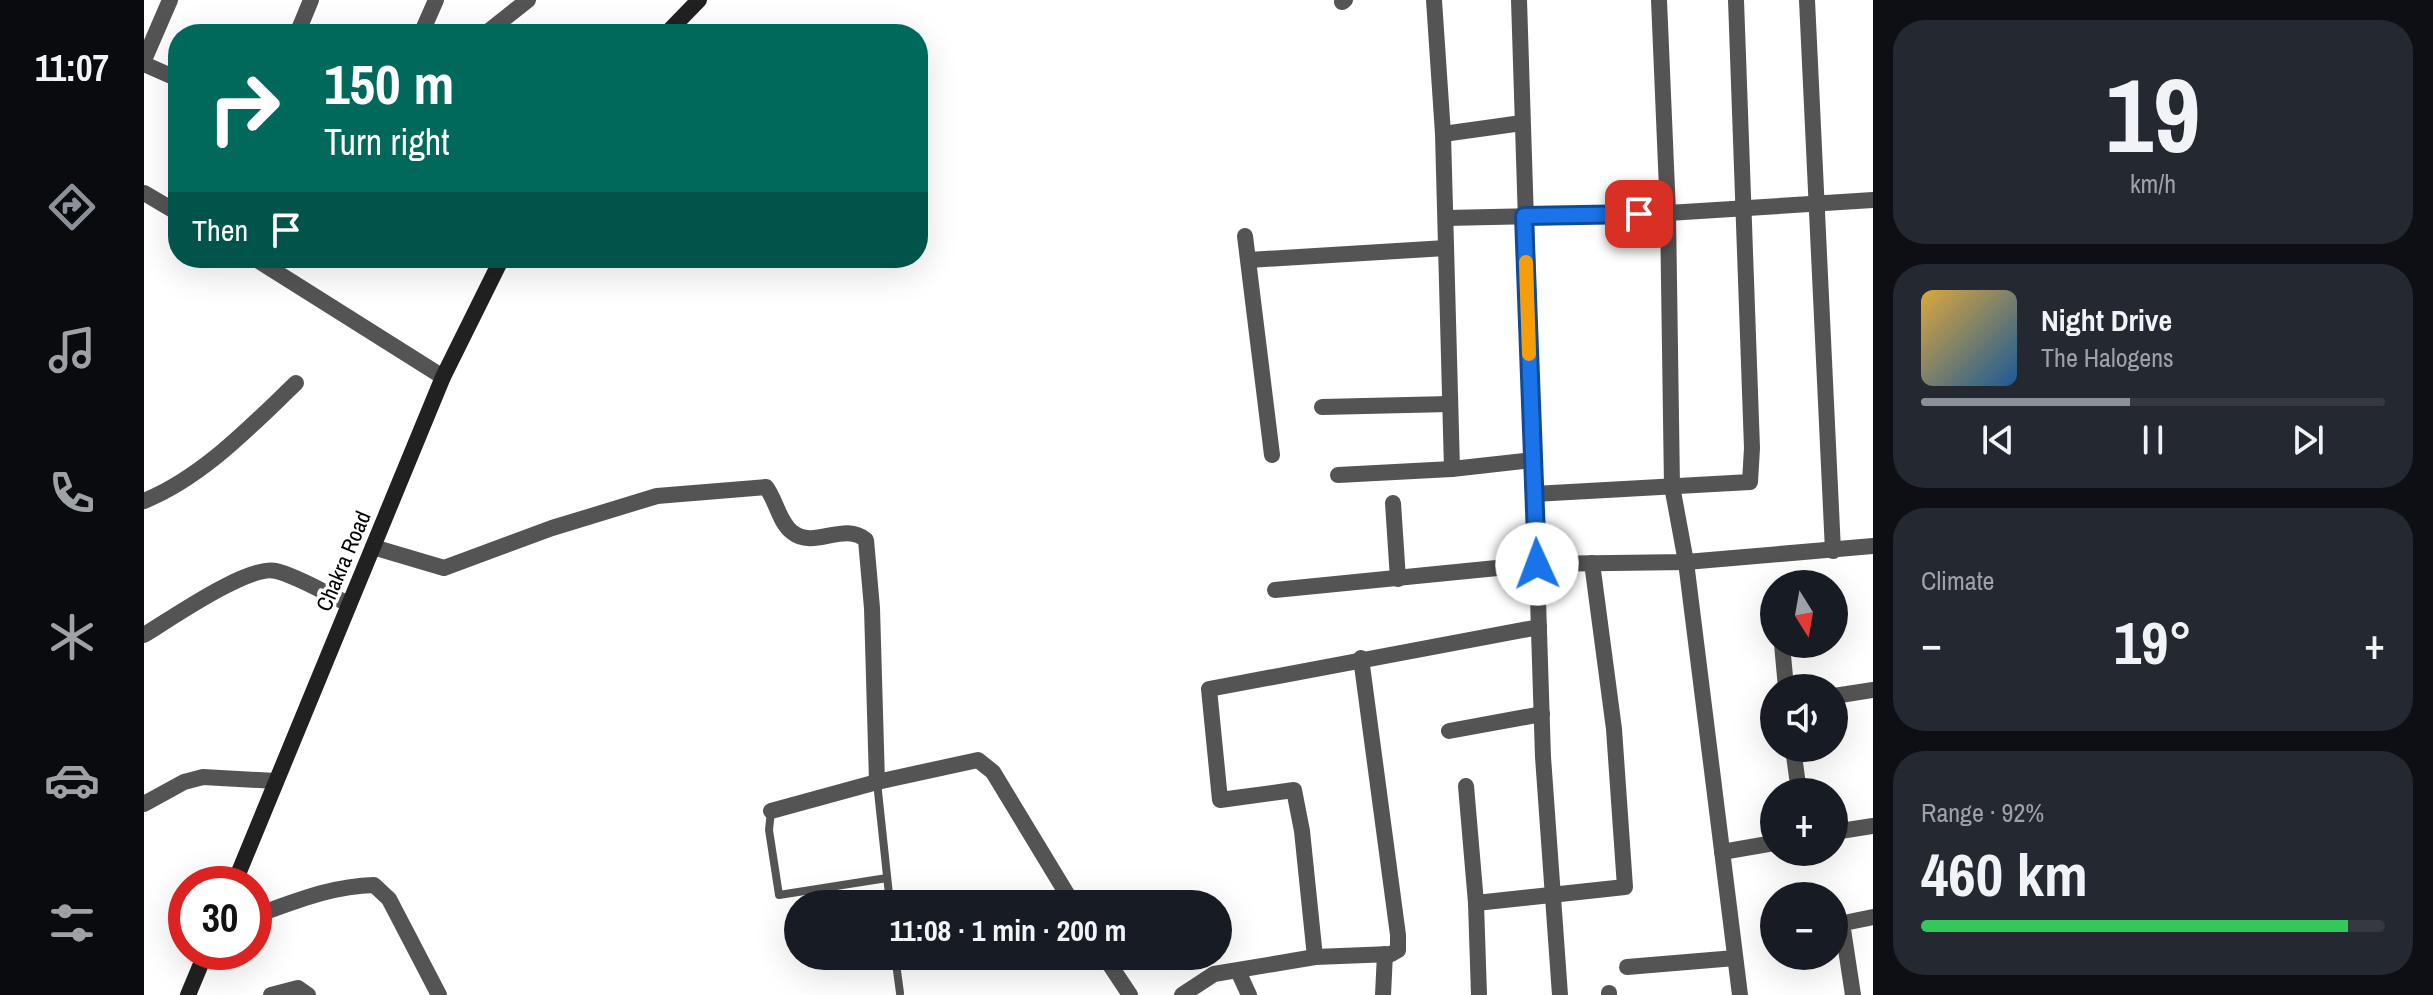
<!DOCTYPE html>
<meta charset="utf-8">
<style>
:root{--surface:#171b24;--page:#242831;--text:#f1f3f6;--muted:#9ea1a6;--line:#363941;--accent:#8c9099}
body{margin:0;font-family:"Archivo Narrow",sans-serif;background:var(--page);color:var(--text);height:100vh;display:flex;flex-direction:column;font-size:30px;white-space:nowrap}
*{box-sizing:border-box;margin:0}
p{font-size:26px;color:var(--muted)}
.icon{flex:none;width:44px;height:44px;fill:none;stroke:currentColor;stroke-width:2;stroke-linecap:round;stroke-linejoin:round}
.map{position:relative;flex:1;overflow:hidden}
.side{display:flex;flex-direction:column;gap:20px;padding:20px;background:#0d0f14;width:560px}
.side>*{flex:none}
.top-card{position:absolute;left:24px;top:24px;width:760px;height:244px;border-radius:32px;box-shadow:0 8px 32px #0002;background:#00695c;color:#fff;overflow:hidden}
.needle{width:52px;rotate:169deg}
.fabs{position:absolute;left:1616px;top:570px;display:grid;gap:16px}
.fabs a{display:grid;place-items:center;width:88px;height:88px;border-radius:50%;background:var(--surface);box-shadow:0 8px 32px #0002;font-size:40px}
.speed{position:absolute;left:24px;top:866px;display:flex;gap:16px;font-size:40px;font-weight:700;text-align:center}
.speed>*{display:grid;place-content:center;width:104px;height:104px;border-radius:50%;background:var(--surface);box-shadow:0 8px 32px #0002;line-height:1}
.speed .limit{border:12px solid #d22;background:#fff;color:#111}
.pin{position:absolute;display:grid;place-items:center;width:68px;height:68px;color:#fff;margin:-34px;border-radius:16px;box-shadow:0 4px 12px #0006}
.me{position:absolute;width:88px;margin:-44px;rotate:358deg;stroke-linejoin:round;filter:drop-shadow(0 0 6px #0008)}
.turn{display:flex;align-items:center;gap:28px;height:168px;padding:0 24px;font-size:36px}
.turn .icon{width:104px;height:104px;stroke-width:2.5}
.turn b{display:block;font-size:56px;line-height:68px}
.then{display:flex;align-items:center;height:76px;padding:0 24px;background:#0003;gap:16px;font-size:30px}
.big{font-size:60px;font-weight:700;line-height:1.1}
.side .widget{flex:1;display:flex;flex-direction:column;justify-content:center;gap:12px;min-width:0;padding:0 28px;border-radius:32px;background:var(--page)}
.side .dial{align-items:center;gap:0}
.dial b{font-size:104px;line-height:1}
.song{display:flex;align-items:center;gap:24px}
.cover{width:96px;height:96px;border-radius:12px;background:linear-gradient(135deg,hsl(40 70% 55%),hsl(210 70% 35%))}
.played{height:8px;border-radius:4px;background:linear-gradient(90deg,var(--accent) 45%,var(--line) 45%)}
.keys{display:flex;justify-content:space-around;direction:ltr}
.heat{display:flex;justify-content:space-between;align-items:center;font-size:44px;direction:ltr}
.charge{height:12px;border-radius:6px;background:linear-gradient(90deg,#34c759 92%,var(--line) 0)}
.trip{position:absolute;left:640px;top:890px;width:448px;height:80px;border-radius:40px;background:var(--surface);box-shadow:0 8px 32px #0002;font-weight:700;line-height:80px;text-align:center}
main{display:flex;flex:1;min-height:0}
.menu{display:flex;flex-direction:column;width:144px;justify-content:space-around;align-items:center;background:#090b0e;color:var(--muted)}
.menu .icon{width:56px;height:56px}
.menu .selected{color:var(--accent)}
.menu b{font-size:36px;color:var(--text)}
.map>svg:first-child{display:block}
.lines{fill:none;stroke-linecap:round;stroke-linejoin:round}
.lane{stroke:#545454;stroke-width:8}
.street{stroke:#545454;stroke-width:16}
.secondary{stroke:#212121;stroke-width:16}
.route-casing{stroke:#114b97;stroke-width:20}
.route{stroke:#1a73e8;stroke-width:14}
.slow{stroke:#f59e0b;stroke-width:14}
.labels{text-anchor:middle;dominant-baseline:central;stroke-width:7;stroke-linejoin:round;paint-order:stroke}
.street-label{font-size:22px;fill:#000;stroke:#fff}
</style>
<main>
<nav class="menu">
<b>11:07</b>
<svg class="icon selected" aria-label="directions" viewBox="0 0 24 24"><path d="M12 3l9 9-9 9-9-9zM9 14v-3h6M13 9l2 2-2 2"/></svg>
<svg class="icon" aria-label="music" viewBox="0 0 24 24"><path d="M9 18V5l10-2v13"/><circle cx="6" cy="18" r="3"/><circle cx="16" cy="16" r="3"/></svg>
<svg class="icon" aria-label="phone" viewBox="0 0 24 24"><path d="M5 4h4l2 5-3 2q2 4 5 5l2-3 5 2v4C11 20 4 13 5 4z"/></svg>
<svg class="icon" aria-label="climate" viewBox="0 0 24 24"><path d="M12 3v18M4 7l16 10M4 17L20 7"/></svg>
<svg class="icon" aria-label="car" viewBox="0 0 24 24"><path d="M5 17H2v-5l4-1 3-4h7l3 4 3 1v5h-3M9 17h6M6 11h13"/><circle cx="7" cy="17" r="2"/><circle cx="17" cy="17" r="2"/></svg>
<svg class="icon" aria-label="filters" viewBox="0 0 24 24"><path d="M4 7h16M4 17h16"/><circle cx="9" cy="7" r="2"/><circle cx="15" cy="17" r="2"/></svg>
</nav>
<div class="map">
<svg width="1729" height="995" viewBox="0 0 1729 995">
<rect width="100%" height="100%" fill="#fff"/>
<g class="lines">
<!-- lane -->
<g class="lane">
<polyline points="733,782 746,904"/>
<polyline points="627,811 625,830 635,895 743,878"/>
<polyline points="751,956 756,993"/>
</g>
<!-- street -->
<g class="street">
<polyline points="1290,0 1299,134 1308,469"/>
<polyline points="1375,0 1399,757 1416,995"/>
<polyline points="1515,0 1524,213 1528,486 1542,562 1596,995"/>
<polyline points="1663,0 1689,551"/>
<polyline points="1198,2 1201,0"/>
<polyline points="153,34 167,0"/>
<polyline points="277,34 292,0"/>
<polyline points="341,34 384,0"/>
<polyline points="0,60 26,0"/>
<polyline points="0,64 34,79"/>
<polyline points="1299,134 1378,123"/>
<polyline points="0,193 34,213"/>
<polyline points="1302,218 1524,213 1729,200"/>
<polyline points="1101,236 1128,455"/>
<polyline points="110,258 299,377"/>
<polyline points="1105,260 1302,248"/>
<polyline points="1178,407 1306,404"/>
<polyline points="1194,475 1308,469 1389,460"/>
<polyline points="1390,494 1606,482 1608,448 1592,0"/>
<path d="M0,501C59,477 107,426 152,383"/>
<polyline points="1249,503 1254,579"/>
<path d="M229,547L300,568L408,528L513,496L622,487C632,500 635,522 648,532C670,550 700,521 722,540L728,608L733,782"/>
<polyline points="1131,590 1393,564 1542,562 1729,546"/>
<path d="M0,635C25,620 105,564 132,571C156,577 182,594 205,604"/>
<polyline points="1638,644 1642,688"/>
<polyline points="1690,696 1729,690"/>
<polyline points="1305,731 1398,714"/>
<polyline points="1649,748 1655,792"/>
<polyline points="1322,786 1332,903 1335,995"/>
<polyline points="0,804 40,782 59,777 132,781"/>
<polyline points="627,811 733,782 834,760 849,772 929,904"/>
<polyline points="1690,832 1729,826"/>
<polyline points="1578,852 1630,843"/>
<polyline points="1332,903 1481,887 1470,729 1448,563"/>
<path d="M110,916C150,902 187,886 230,885L245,899L295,995"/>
<polyline points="1698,923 1709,995"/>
<polyline points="1690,925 1729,917"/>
<polyline points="960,956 986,995"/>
<polyline points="1171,957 1158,831 1150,790 1076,800 1065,689 1395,627"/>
<polyline points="1483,967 1591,958"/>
<polyline points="1094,971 1105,995"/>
<polyline points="1465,993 1465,995"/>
<polyline points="127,995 154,988 164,995"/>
<polyline points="1038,995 1070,974 1171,957 1247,954 1254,950 1254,935 1217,658"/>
<polyline points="1239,995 1241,954"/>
</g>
<!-- secondary -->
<g class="secondary">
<polyline points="522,34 555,0"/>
<polyline points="90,884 299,377 358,258"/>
<polyline points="44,995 62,952"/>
</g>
</g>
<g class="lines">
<!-- route casing -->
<g class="route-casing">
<polyline id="route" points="1393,564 1380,216 1495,214"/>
</g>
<!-- route -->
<use href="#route" class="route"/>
<!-- slow -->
<polyline class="slow" points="1382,262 1385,354"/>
</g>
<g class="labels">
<!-- street labels -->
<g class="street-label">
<text transform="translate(199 561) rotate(-67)">Chakra Road</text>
</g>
</g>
</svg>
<div class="fabs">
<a><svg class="needle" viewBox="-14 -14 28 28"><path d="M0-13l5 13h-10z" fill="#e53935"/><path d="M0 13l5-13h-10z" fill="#9ea1a6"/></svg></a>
<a><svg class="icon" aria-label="sound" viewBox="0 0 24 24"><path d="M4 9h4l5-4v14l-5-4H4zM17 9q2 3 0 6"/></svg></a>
<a>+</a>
<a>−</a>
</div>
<div class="speed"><div class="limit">30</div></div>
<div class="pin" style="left:1495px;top:214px;background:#d93025"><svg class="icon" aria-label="arrive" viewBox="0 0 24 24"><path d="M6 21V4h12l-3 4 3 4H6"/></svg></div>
<svg class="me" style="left:1393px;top:564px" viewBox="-20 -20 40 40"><circle r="19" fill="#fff"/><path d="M0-13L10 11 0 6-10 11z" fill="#1a73e8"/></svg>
<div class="trip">11:08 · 1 min · 200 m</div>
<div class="top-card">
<div class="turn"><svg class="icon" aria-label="right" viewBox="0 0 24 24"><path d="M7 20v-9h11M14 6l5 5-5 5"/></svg><div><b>150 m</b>Turn right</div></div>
<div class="then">Then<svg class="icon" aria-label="arrive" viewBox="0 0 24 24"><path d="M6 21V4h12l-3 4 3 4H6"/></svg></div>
</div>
</div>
<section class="side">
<div class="widget dial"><b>19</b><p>km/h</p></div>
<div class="widget">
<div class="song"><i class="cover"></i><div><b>Night Drive</b><p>The Halogens</p></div></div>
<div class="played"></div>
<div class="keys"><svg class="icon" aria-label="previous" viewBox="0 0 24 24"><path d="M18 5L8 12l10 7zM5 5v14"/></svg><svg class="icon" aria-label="pause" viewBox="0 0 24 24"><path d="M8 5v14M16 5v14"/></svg><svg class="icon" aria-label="next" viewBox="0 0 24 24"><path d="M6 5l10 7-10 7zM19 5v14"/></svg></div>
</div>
<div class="widget"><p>Climate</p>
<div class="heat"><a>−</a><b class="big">19°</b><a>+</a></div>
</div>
<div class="widget"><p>Range · 92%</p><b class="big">460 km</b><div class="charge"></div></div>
</section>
</main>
